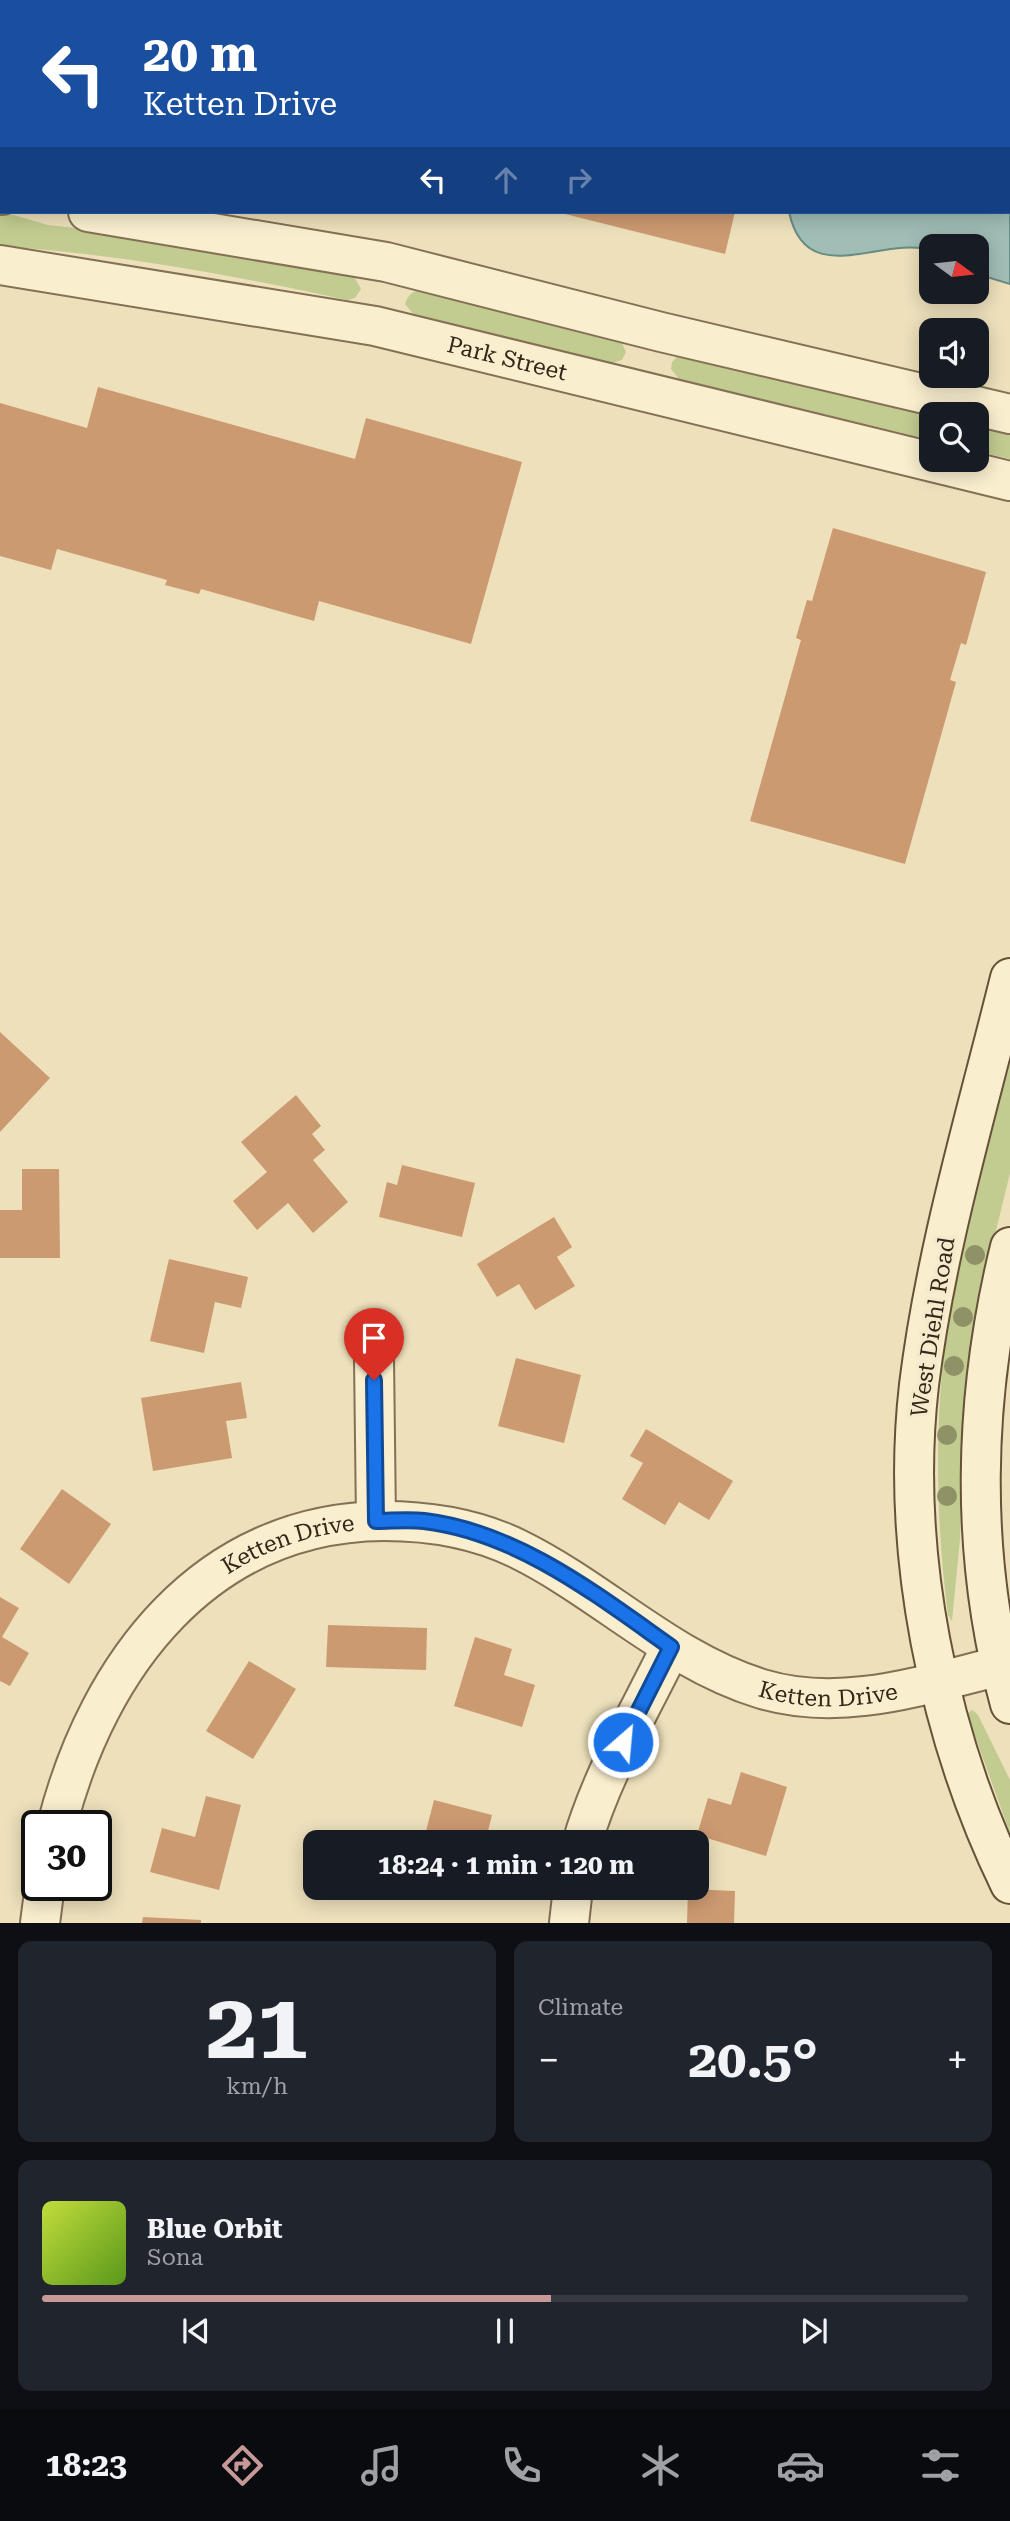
<!DOCTYPE html>
<meta charset="utf-8">
<style>
:root{--surface:#171b24;--page:#20242c;--text:#f1f3f6;--muted:#9ea1a6;--line:#363941;--accent:#c79898}
body{margin:0;font-family:"Roboto Serif",serif;background:var(--page);color:var(--text);height:100vh;display:flex;flex-direction:column;font-size:26px;white-space:nowrap}
*{box-sizing:border-box;margin:0}
p{font-size:23px;color:var(--muted)}
.icon{flex:none;width:38px;height:38px;fill:none;stroke:currentColor;stroke-width:2;stroke-linecap:round;stroke-linejoin:round}
.map{position:relative;height:1923px;overflow:hidden}
.side{display:flex;flex-direction:column;gap:18px;padding:18px;background:#0d0f14;flex:1}
.side>*{flex:none}
.top-card{position:absolute;left:0px;top:0px;width:1012px;height:214px;box-shadow:0 4px 18px #0003;background:#1a4fa0;color:#fff;overflow:hidden}
.needle{width:46px;rotate:105deg}
.controls{position:absolute;left:919px;top:234px;display:grid;gap:14px}
.controls a{display:grid;place-items:center;width:70px;height:70px;border-radius:14px;background:var(--surface);box-shadow:0 4px 18px #0003;font-size:35px}
.speed{position:absolute;left:21px;top:1810px;display:flex;gap:14px;font-size:35px;font-weight:700;text-align:center}
.speed>*{display:grid;place-content:center;width:91px;height:91px;border-radius:50%;background:var(--surface);box-shadow:0 4px 18px #0003;line-height:1}
.speed .limit{border:4px solid #111;border-radius:10px;background:#fff;color:#111}
.pin{position:absolute;display:grid;place-items:center;width:60px;height:60px;color:#fff;margin:-72px -30px;border-radius:50% 50% 50% 0;rotate:-45deg;box-shadow:0 0 7px #0007}
.pin .icon{rotate:45deg}
.me{position:absolute;width:77px;margin:-38px;rotate:27deg;stroke-linejoin:round;filter:drop-shadow(0 0 5px #0008)}
.turn{display:flex;align-items:center;gap:24px;height:147px;padding:0 28px;font-size:32px}
.turn .icon{width:91px;height:91px;stroke-width:2.5}
.turn b{display:block;font-size:49px;line-height:60px}
.lanes{display:flex;align-items:center;height:66px;padding:0 28px;background:#0003;justify-content:center;gap:35px;direction:ltr}
.lanes .off{opacity:.35}
.big{font-size:52px;font-weight:700;line-height:1.1}
.side .card{flex:1;display:flex;flex-direction:column;justify-content:center;gap:10px;min-width:0;padding:0 24px;border-radius:14px;background:var(--page)}
.side .dial{align-items:center;gap:0}
.dial b{font-size:91px;line-height:1}
.song{display:flex;align-items:center;gap:21px}
.cover{width:84px;height:84px;border-radius:10px;background:linear-gradient(135deg,hsl(70 70% 55%),hsl(90 70% 35%))}
.played{height:7px;border-radius:4px;background:linear-gradient(90deg,var(--accent) 55%,var(--line) 55%)}
.keys{display:flex;justify-content:space-around;direction:ltr}
.heat{display:flex;justify-content:space-between;align-items:center;font-size:38px;direction:ltr}
.side .tiles{flex:1;display:grid;gap:18px;grid-template-columns:1fr 1fr}
.card:last-child{grid-column:span 2}
.trip{position:absolute;left:303px;top:1830px;width:406px;height:70px;border-radius:14px;background:var(--surface);box-shadow:0 4px 18px #0003;font-weight:700;line-height:70px;text-align:center}
.tab-bar{display:flex;height:112px;justify-content:space-around;align-items:center;background:#090b0e;color:var(--muted)}
.tab-bar .icon{width:49px;height:49px}
.tab-bar .selected{color:var(--accent)}
.tab-bar b{font-size:32px;color:var(--text)}
.map>svg:first-child{display:block}
.green{fill:#c2cb90}
.water{fill:#a0beb6;stroke:#688b84;stroke-width:2}
.building{fill:#cc9a71}
.lines{fill:none;stroke-linecap:round;stroke-linejoin:round}
.street-casing{stroke:#847055;stroke-width:42}
.secondary-casing{stroke:#665139;stroke-width:42}
.street{stroke:#f9eece;stroke-width:38}
.secondary{stroke:#f9eece;stroke-width:38}
.tree{fill:#8f9166}
.route-casing{stroke:#114b97;stroke-width:18}
.route{stroke:#1a73e8;stroke-width:12}
.labels{text-anchor:middle;dominant-baseline:central;stroke-width:7;stroke-linejoin:round;paint-order:stroke}
.street-label{font-size:23px;fill:#33271a;stroke:#f5eacb}
</style>
<div class="map">
<svg width="1010" height="1923" viewBox="0 0 1010 1923">
<rect width="100%" height="100%" fill="#ede0bb"/>
<!-- green -->
<g class="green">
<path d="M0,211L48,225L129,234L353,275L361,289L355,298L347,300C233,275 117,254 0,246Z"/>
<path d="M422,290L620,339L626,352L622,360L612,363L414,315L405,304C408,295 412,291 422,290Z"/>
<polygon points="679,355 931,415 931,440 679,379 671,369 672,362"/>
<polygon points="977,425 1010,433 1010,459 977,451"/>
<path d="M1010,1055V1173L978,1305L964,1423L960,1539L952,1621L948,1615C935,1514 934,1414 949,1313C962,1227 989,1140 1010,1055Z"/>
<polygon points="972,1710 978,1715 1010,1780 1010,1833 970,1722 968,1713"/>
</g>
<!-- water -->
<path class="water" d="M1010,29V284L977,274L976,247H931V250C880,236 806,291 789,212H1010Z"/>
<!-- building -->
<g class="building">
<polygon points="557,212 735,212 725,254"/>
<polygon points="98,387 355,459 366,418 522,462 471,644 319,601 314,621 201,589 199,594 165,585 167,580 57,549 51,570 0,556 0,403 87,428"/>
<polygon points="833,528 986,572 966,645 961,643 950,680 956,682 905,864 750,821 801,640 796,638 807,600 812,601"/>
<polygon points="0,1032 50,1078 0,1132"/>
<polygon points="296,1095 321,1126 312,1134 325,1150 313,1160 348,1202 313,1233 288,1203 257,1230 233,1201 267,1172 241,1142"/>
<polygon points="402,1165 475,1183 462,1237 379,1217 387,1182 397,1185"/>
<polygon points="22,1169 59,1169 60,1258 0,1258 0,1210 22,1210"/>
<polygon points="554,1217 572,1247 557,1257 575,1286 535,1310 519,1284 497,1297 477,1264"/>
<polygon points="169,1259 248,1277 241,1308 215,1302 204,1353 150,1341"/>
<polygon points="516,1358 581,1375 564,1443 498,1426"/>
<polygon points="241,1382 247,1418 226,1421 232,1458 153,1471 141,1398"/>
<polygon points="646,1429 733,1481 709,1520 679,1502 665,1525 622,1499 643,1463 630,1456"/>
<polygon points="62,1489 111,1524 69,1584 20,1549"/>
<polygon points="0,1597 19,1608 2,1637 29,1653 10,1686 0,1681"/>
<polygon points="328,1625 427,1628 426,1670 326,1667"/>
<polygon points="475,1637 512,1649 504,1675 535,1685 522,1727 454,1706"/>
<polygon points="249,1661 296,1689 253,1759 206,1731"/>
<polygon points="741,1772 787,1787 766,1856 697,1835 708,1798 731,1805"/>
<polygon points="206,1796 241,1805 219,1890 150,1872 162,1828 195,1837"/>
<polygon points="434,1800 492,1815 485,1843 423,1843"/>
<polygon points="433,1888 473,1888 471,1899"/>
<polygon points="688,1889 735,1891 734,1923 687,1923"/>
<polygon points="143,1917 201,1920 201,1923 142,1923"/>
</g>
<g class="lines">
<!-- street casing -->
<g class="street-casing">
<g id="street">
<polyline points="0,194 2,195"/>
<polyline points="88,212 386,262 661,332 1010,414"/>
<path id="s1" d="M0,265L375,326L1010,481"/>
<polyline points="374,1358 376,1521"/>
<path id="s2" d="M57,1825C98,1664 206,1522 384,1521C431,1521 475,1528 518,1549C603,1591 670,1661 762,1689C842,1713 922,1685 1000,1666"/>
<path d="M582,1843C602,1774 640,1711 671,1647"/>
<polyline points="40,1923 45,1885"/>
<polyline points="569,1923 573,1888"/>
</g>
</g>
<!-- secondary casing -->
<g class="secondary-casing">
<g id="secondary">
<path d="M1010,978C977,1112 936,1247 919,1385C900,1550 938,1736 1010,1884"/>
<path d="M1010,1247C973,1398 969,1554 1010,1704"/>
</g>
</g>
<!-- street -->
<use href="#street" class="street"/>
<!-- secondary -->
<use href="#secondary" class="secondary"/>
</g>
<!-- trees -->
<g class="tree">
<circle cx="975" cy="1255" r="10"/>
<circle cx="963" cy="1317" r="10"/>
<circle cx="954" cy="1366" r="10"/>
<circle cx="947" cy="1435" r="10"/>
<circle cx="947" cy="1496" r="10"/>
</g>
<g class="lines">
<!-- route casing -->
<g class="route-casing">
<path id="route" d="M374,1380L376,1521C391,1521 408,1519 424,1521C517,1532 597,1595 671,1647L623,1742"/>
</g>
<!-- route -->
<use href="#route" class="route"/>
</g>
<g class="labels">
<!-- street labels -->
<g class="street-label">
<text stroke="none"><textPath href="#s1" startOffset="516">Park Street</textPath></text>
<text transform="translate(933 1327) rotate(-81)">West Diehl Road</text>
<text stroke="none"><textPath href="#s2" startOffset="383">Ketten Drive</textPath></text>
<text stroke="none"><textPath href="#s2" startOffset="970">Ketten Drive</textPath></text>
</g>
</g>
</svg>
<div class="controls">
<a><svg class="needle" viewBox="-14 -14 28 28"><path d="M0-13l5 13h-10z" fill="#e53935"/><path d="M0 13l5-13h-10z" fill="#9ea1a6"/></svg></a>
<a><svg class="icon" aria-label="sound" viewBox="0 0 24 24"><path d="M4 9h4l5-4v14l-5-4H4zM17 9q2 3 0 6"/></svg></a>
<a><svg class="icon" aria-label="search" viewBox="0 0 24 24"><circle cx="10" cy="10" r="6"/><path d="M15 15l6 6"/></svg></a>
</div>
<div class="speed"><div class="limit">30</div></div>
<div class="pin" style="left:374px;top:1380px;background:#d93025"><svg class="icon" aria-label="arrive" viewBox="0 0 24 24"><path d="M6 21V4h12l-3 4 3 4H6"/></svg></div>
<svg class="me" style="left:623px;top:1742px" viewBox="-20 -20 40 40"><circle r="17" fill="#1a73e8" stroke="#fff" stroke-width="3"/><path d="M0-11L8 9 0 5-8 9z" fill="#fff"/></svg>
<div class="trip">18:24 · 1 min · 120 m</div>
<div class="top-card">
<div class="turn"><svg class="icon" aria-label="left" viewBox="0 0 24 24"><path d="M17 20v-9H6M10 6l-5 5 5 5"/></svg><div><b>20 m</b>Ketten Drive</div></div>
<div class="lanes"><svg class="icon" aria-label="left" viewBox="0 0 24 24"><path d="M17 20v-9H6M10 6l-5 5 5 5"/></svg><svg class="icon off" aria-label="ahead" viewBox="0 0 24 24"><path d="M12 20V5M6 11l6-6 6 6"/></svg><svg class="icon off" aria-label="right" viewBox="0 0 24 24"><path d="M7 20v-9h11M14 6l5 5-5 5"/></svg></div>
</div>
</div>
<section class="side">
<div class="tiles">
<div class="card dial"><b>21</b><p>km/h</p></div>
<div class="card"><p>Climate</p>
<div class="heat"><a>−</a><b class="big">20.5°</b><a>+</a></div>
</div>
<div class="card">
<div class="song"><i class="cover"></i><div><b>Blue Orbit</b><p>Sona</p></div></div>
<div class="played"></div>
<div class="keys"><svg class="icon" aria-label="previous" viewBox="0 0 24 24"><path d="M18 5L8 12l10 7zM5 5v14"/></svg><svg class="icon" aria-label="pause" viewBox="0 0 24 24"><path d="M8 5v14M16 5v14"/></svg><svg class="icon" aria-label="next" viewBox="0 0 24 24"><path d="M6 5l10 7-10 7zM19 5v14"/></svg></div>
</div>
</div>
</section>
<nav class="tab-bar">
<b>18:23</b>
<svg class="icon selected" aria-label="directions" viewBox="0 0 24 24"><path d="M12 3l9 9-9 9-9-9zM9 14v-3h6M13 9l2 2-2 2"/></svg>
<svg class="icon" aria-label="music" viewBox="0 0 24 24"><path d="M9 18V5l10-2v13"/><circle cx="6" cy="18" r="3"/><circle cx="16" cy="16" r="3"/></svg>
<svg class="icon" aria-label="phone" viewBox="0 0 24 24"><path d="M5 4h4l2 5-3 2q2 4 5 5l2-3 5 2v4C11 20 4 13 5 4z"/></svg>
<svg class="icon" aria-label="climate" viewBox="0 0 24 24"><path d="M12 3v18M4 7l16 10M4 17L20 7"/></svg>
<svg class="icon" aria-label="car" viewBox="0 0 24 24"><path d="M5 17H2v-5l4-1 3-4h7l3 4 3 1v5h-3M9 17h6M6 11h13"/><circle cx="7" cy="17" r="2"/><circle cx="17" cy="17" r="2"/></svg>
<svg class="icon" aria-label="filters" viewBox="0 0 24 24"><path d="M4 7h16M4 17h16"/><circle cx="9" cy="7" r="2"/><circle cx="15" cy="17" r="2"/></svg>
</nav>
